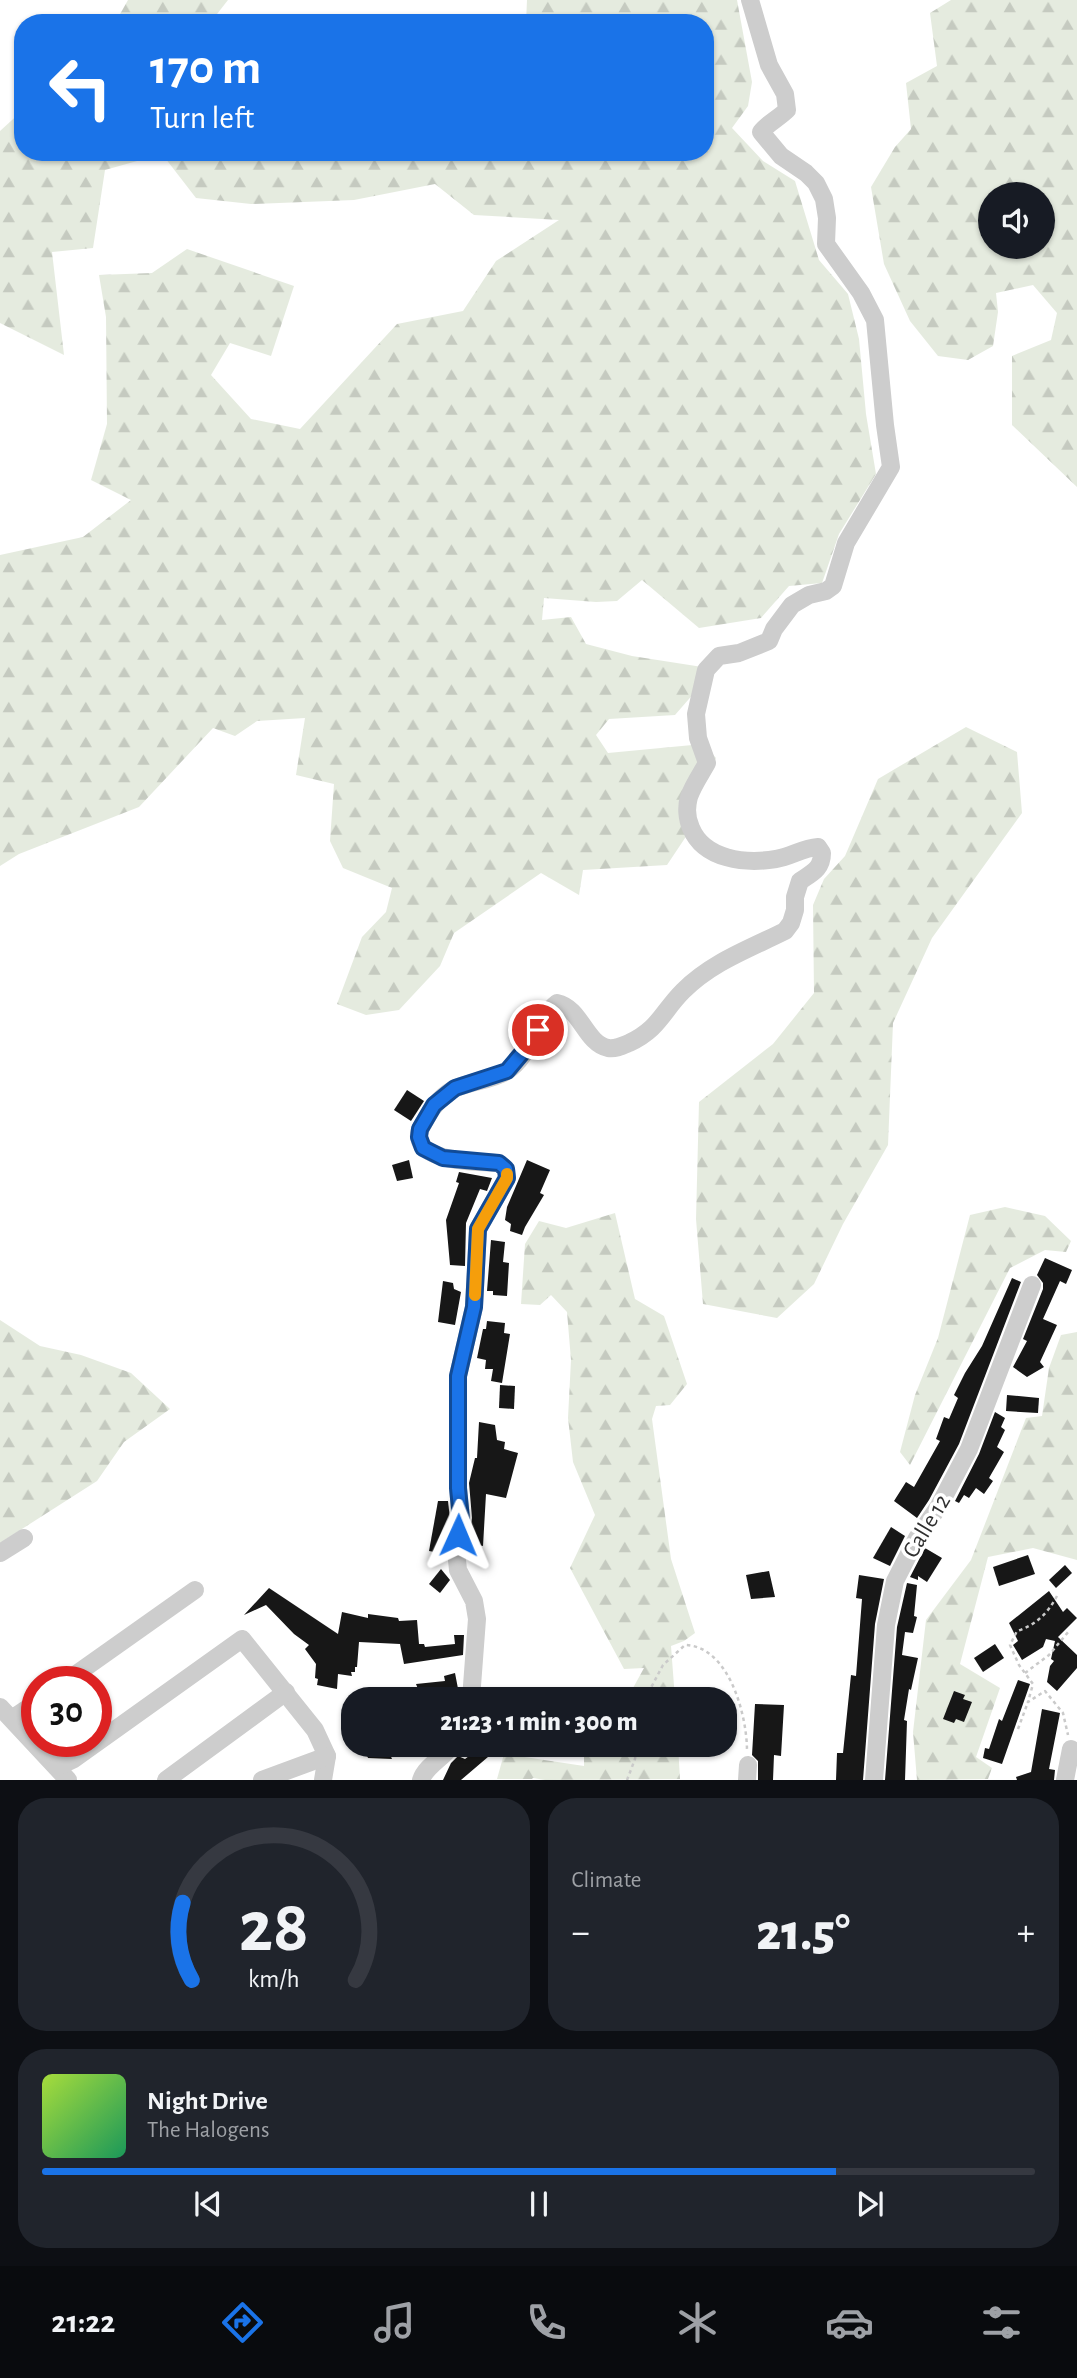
<!DOCTYPE html>
<meta charset="utf-8">
<style>
:root{--surface:#171b24;--page:#20242c;--text:#f1f3f6;--muted:#9ea1a6;--line:#363941;--accent:#1a73e8}
body{margin:0;font-family:"Alegreya Sans",sans-serif;background:var(--page);color:var(--text);height:100vh;display:flex;flex-direction:column;font-size:26px;white-space:nowrap}
*{box-sizing:border-box;margin:0}
p{font-size:23px;color:var(--muted)}
.icon{flex:none;width:38px;height:38px;fill:none;stroke:currentColor;stroke-width:2;stroke-linecap:round;stroke-linejoin:round}
.map{position:relative;height:1780px;overflow:hidden}
.drawer{display:flex;flex-direction:column;gap:18px;padding:18px;background:#0d0f14;flex:1}
.drawer>*{flex:none}
.top-card{position:absolute;left:14px;top:14px;width:700px;height:147px;border-radius:28px;box-shadow:0 2px 5px #0004;background:#1a73e8;color:#fff;overflow:hidden}
.controls{position:absolute;left:978px;top:182px;display:grid;gap:14px}
.controls a{display:grid;place-items:center;width:77px;height:77px;border-radius:50%;background:var(--surface);box-shadow:0 2px 5px #0004;font-size:35px}
.speed{position:absolute;left:21px;top:1666px;display:flex;gap:14px;font-size:35px;font-weight:700;text-align:center}
.speed>*{display:grid;place-content:center;width:91px;height:91px;border-radius:50%;background:var(--surface);box-shadow:0 2px 5px #0004;line-height:1}
.speed .limit{border:10px solid #d22;background:#fff;color:#111}
.pin{position:absolute;display:grid;place-items:center;width:60px;height:60px;color:#fff;margin:-30px;border:4px solid #fff;border-radius:50%;box-shadow:0 2px 7px #0007}
.me{position:absolute;width:77px;margin:-38px;rotate:1deg;stroke-linejoin:round;filter:drop-shadow(0 0 5px #0008)}
.turn{display:flex;align-items:center;gap:24px;height:147px;padding:0 21px;font-size:32px}
.turn .icon{width:91px;height:91px;stroke-width:2.5}
.turn b{display:block;font-size:49px;line-height:60px}
.big{font-size:52px;font-weight:800;line-height:1.1}
.drawer .tile{flex:1;display:flex;flex-direction:column;justify-content:center;gap:10px;min-width:0;padding:0 24px;border-radius:28px;background:var(--page)}
.drawer .dial{align-items:center;gap:0}
.dial svg{height:182px;overflow:visible;fill:none;stroke:var(--line);stroke-width:7;stroke-linecap:round;text-anchor:middle}
.dial text{fill:var(--text);stroke:none}
.song{display:flex;align-items:center;gap:21px}
.cover{width:84px;height:84px;border-radius:10px;background:linear-gradient(135deg,hsl(80 70% 55%),hsl(150 70% 35%))}
.played{height:7px;border-radius:4px;background:linear-gradient(90deg,var(--accent) 80%,var(--line) 80%)}
.keys{display:flex;justify-content:space-around;direction:ltr}
.heat{display:flex;justify-content:space-between;align-items:center;font-size:38px;direction:ltr}
.drawer .tiles{flex:1;display:grid;gap:18px;grid-template-columns:1fr 1fr}
.tile:last-child{grid-column:span 2}
.trip{position:absolute;left:341px;top:1687px;width:396px;height:70px;border-radius:28px;background:var(--surface);box-shadow:0 2px 5px #0004;font-weight:800;line-height:70px;text-align:center}
.tabs{display:flex;height:112px;justify-content:space-around;align-items:center;background:#090b0e;color:var(--muted)}
.tabs .icon{width:49px;height:49px}
.tabs .active{color:var(--accent)}
.tabs b{font-size:32px;color:var(--text)}
.map>svg:first-child{display:block}
.forest{fill:url(#forest-firs);fill-rule:evenodd}
.building{fill:#171717}
.lines{fill:none;stroke-linecap:round;stroke-linejoin:round}
.path{stroke:#cacaca;stroke-width:2.5;stroke-dasharray:3.5 3.5;stroke-linecap:butt}
.street{stroke:#cdcdcd;stroke-width:18}
.route-casing{stroke:#114b97;stroke-width:18}
.route{stroke:#1a73e8;stroke-width:12}
.slow{stroke:#f59e0b;stroke-width:12}
.labels{text-anchor:middle;dominant-baseline:central;stroke-width:7;stroke-linejoin:round;paint-order:stroke}
.street-label{font-size:24px;fill:#303030;stroke:#fff}
</style>
<div class="map">
<svg width="1077" height="1780" viewBox="0 0 1077 1780">
<defs>
<pattern id="forest-firs" width="22" height="20" patternUnits="userSpaceOnUse" patternTransform="scale(1.75)"><rect width="22" height="20" fill="#e5ebdf"/><path d="M5 1l3.5 6h-7zM16 11l3.5 6h-7z" fill="#c5cac0"/></pattern>
</defs>
<rect width="100%" height="100%" fill="#fff"/>
<!-- forest -->
<g class="forest">
<polygon points="128,0 228,0 210,23 115,23"/>
<polygon points="527,0 737,0 752,82 748,106 732,128 763,161 795,181 819,260 848,294 859,339 866,414 876,474 839,534 822,583 789,586 761,618 699,628 642,580 617,601 596,602 544,598 542,620 571,617 586,644 632,656 715,669 675,715 609,719 596,735 608,753 703,744 716,758 697,798 695,823 667,865 583,870 579,895 541,873 454,933 440,966 399,1010 366,1015 337,1004 362,937 386,912 392,888 343,868 330,841 334,784 296,775 305,718 257,721 235,736 213,728 139,807 19,854 0,866 0,555 83,537 131,500 91,480 107,424 106,317 99,275 152,273 187,249 294,286 271,356 230,343 211,375 251,419 300,429 397,324 463,311 496,261 559,220 474,215 435,184 354,200 251,204 196,198 162,154 105,170 93,248 52,252 64,355 0,323 0,131 23,110 23,152 705,152 705,23 526,23"/>
<path d="M951,0H1077V487L1012,425V356L1051,340L1057,313L1033,285L996,293L998,312L993,346L968,360L938,356L910,321L884,264L871,187L895,147L911,129L906,83L937,66L930,13ZM990,194H1043V247H990Z"/>
<polygon points="966,727 1017,752 1022,813 932,938 893,1023 888,1145 843,1224 814,1284 777,1318 703,1304 696,1219 699,1102 773,1044 814,993 813,905 824,879 845,856 878,779"/>
<polygon points="1005,1207 1045,1216 1071,1241 1066,1252 1045,1250 1010,1268 910,1465 900,1452 915,1395 938,1338 970,1215"/>
<polygon points="615,1213 635,1299 664,1316 687,1384 670,1405 656,1406 652,1419 671,1559 695,1633 684,1641 671,1646 675,1699 627,1699 644,1668 624,1669 570,1568 595,1515 573,1462 568,1418 571,1360 567,1312 551,1295 540,1305 521,1304 525,1244 539,1221 566,1228"/>
<polygon points="0,1320 40,1346 81,1355 131,1373 170,1409 124,1442 97,1481 0,1543"/>
<polygon points="1077,1332 1077,1560 1033,1548 988,1557 960,1664 1000,1688 976,1757 992,1768 988,1779 917,1780 913,1732 926,1620 971,1560 1026,1418 1042,1416 1049,1368 1061,1335"/>
<polygon points="584,1745 678,1745 680,1779 545,1780 533,1778 532,1779 497,1779 504,1754 584,1766"/>
</g>
<!-- building -->
<g class="building">
<polygon points="407,1090 424,1101 411,1121 394,1110"/>
<polygon points="409,1160 413,1178 397,1181 392,1165"/>
<polygon points="527,1160 550,1170 540,1193 544,1195 525,1227 522,1235 510,1231 511,1224 505,1220 507,1207"/>
<polygon points="459,1172 492,1178 487,1191 480,1189 466,1223 465,1266 450,1265 446,1220 459,1183 456,1182"/>
<polygon points="491,1240 505,1242 503,1262 509,1263 507,1296 493,1295 493,1291 487,1291"/>
<polygon points="1045,1258 1072,1270 1066,1284 1060,1281 1043,1319 1057,1325 1040,1362 1044,1367 1027,1377 1013,1367 1027,1341 1023,1339 1043,1289 1043,1283 1037,1275"/>
<polygon points="1012,1278 1021,1282 959,1444 929,1500 917,1518 894,1501 906,1482 914,1487 940,1441 936,1439 944,1417 949,1419 958,1398 954,1395 965,1373 982,1346"/>
<polygon points="443,1281 453,1283 454,1289 461,1292 455,1325 438,1322"/>
<polygon points="487,1321 505,1323 504,1333 510,1334 502,1383 491,1381 493,1369 485,1369 486,1360 477,1358 483,1329 486,1329"/>
<polygon points="500,1385 515,1386 514,1409 499,1408"/>
<polygon points="1007,1395 1039,1398 1038,1413 1006,1411"/>
<polygon points="995,1412 1005,1418 1001,1427 1005,1430 997,1447 1004,1452 989,1478 993,1481 984,1494 976,1488 969,1498 964,1495 959,1503 955,1501 979,1454"/>
<polygon points="479,1422 495,1425 497,1440 505,1442 504,1449 518,1453 506,1498 486,1494 483,1546 469,1543 472,1518 469,1483 475,1458 477,1458"/>
<polygon points="438,1501 448,1501 450,1519 445,1554 429,1551"/>
<polygon points="891,1527 905,1536 890,1566 873,1558"/>
<polygon points="925,1548 942,1558 927,1582 918,1576 918,1580 910,1577"/>
<polygon points="1028,1555 1035,1574 999,1586 993,1567"/>
<polygon points="1065,1565 1072,1573 1056,1588 1049,1580"/>
<polygon points="441,1569 450,1580 440,1593 429,1584"/>
<polygon points="769,1571 775,1597 751,1599 746,1575"/>
<polygon points="859,1575 884,1579 875,1624 863,1780 836,1780 837,1753 843,1753 851,1675 856,1676 862,1599 856,1598"/>
<polygon points="907,1583 917,1585 914,1616 917,1617 913,1633 905,1632 902,1655 918,1658 911,1690 909,1689 904,1720 907,1721 905,1780 885,1780 897,1627"/>
<polygon points="269,1588 338,1634 342,1612 368,1618 368,1614 398,1618 399,1621 417,1620 419,1644 424,1644 425,1647 455,1644 454,1635 464,1635 463,1655 404,1664 400,1644 359,1642 357,1667 355,1667 355,1672 351,1672 352,1676 338,1674 337,1689 317,1685 318,1679 315,1678 316,1664 305,1649 309,1645 294,1634 266,1605 244,1615"/>
<polygon points="1049,1591 1063,1612 1067,1608 1077,1618 1058,1637 1077,1655 1077,1668 1057,1691 1047,1682 1050,1666 1054,1661 1051,1659 1055,1641 1046,1639 1043,1647 1022,1660 1013,1645 1018,1641 1009,1623"/>
<polygon points="995,1644 1004,1658 983,1672 974,1658"/>
<polygon points="455,1673 460,1699 422,1699 416,1684 445,1681 444,1676"/>
<polygon points="1018,1680 1030,1684 1002,1764 983,1758 985,1748 989,1749 999,1719 1002,1721"/>
<polygon points="954,1691 965,1695 963,1699 972,1702 964,1722 956,1719 954,1723 943,1719"/>
<polygon points="755,1704 784,1705 781,1756 774,1755 773,1780 758,1780 758,1761 752,1755"/>
<polygon points="1042,1709 1060,1713 1049,1769 1055,1770 1054,1780 1017,1780 1016,1777 1031,1772"/>
<polygon points="363,1745 386,1745 392,1759 368,1758"/>
<polygon points="484,1745 502,1745 461,1780 443,1780 451,1763 458,1756 465,1759"/>
</g>
<g class="lines">
<!-- path -->
<g class="path">
<path d="M1057,1596C1048,1613 1036,1625 1017,1631L1010,1645L1019,1665L1033,1684L1028,1702L1045,1691L1063,1713L1068,1735"/>
<polyline points="1025,1673 1049,1655 1069,1631"/>
<path d="M645,1699L663,1665L685,1645C729,1646 747,1715 747,1751"/>
<polyline points="1018,1729 1028,1702"/>
<polyline points="627,1780 635,1759 637,1745"/>
</g>
<!-- street -->
<g class="street">
<polyline points="0,1553 24,1538"/>
<polyline points="65,1682 195,1590"/>
<path d="M471,1699L477,1619L474,1601L458,1570L456,1550L461,1519L458,1488V1376L474,1307L478,1229L507,1178L506,1169L499,1163C479,1162 422,1163 419,1137C418,1130 424,1123 427,1117C433,1106 444,1093 456,1088C472,1081 493,1080 507,1071C532,1055 535,1020 557,1003C581,1008 585,1043 608,1048C616,1049 622,1046 629,1043C659,1029 662,1012 683,991C712,962 749,949 785,931L791,923L795,910V897L800,881C812,873 822,869 822,853L818,847C802,848 791,857 776,859C746,864 704,860 691,828C687,819 686,807 689,797C693,785 701,774 707,763L698,738L696,714L706,670L719,656L739,653L769,641L774,629L792,605L809,595L826,591L833,586L846,543L891,467L885,425L875,320L861,293L826,244L827,218L824,199L816,183L806,173L781,156L761,132C768,123 779,118 787,110L785,94L769,65L750,0"/>
<polyline points="0,1707 68,1780"/>
<polyline points="13,1718 37,1702"/>
<polyline points="57,1767 74,1759 242,1639 315,1730 327,1756 323,1780"/>
<polyline points="166,1780 286,1692"/>
<polyline points="262,1780 327,1756"/>
<path d="M421,1780C426,1765 444,1758 452,1745"/>
<polyline points="747,1780 748,1765"/>
<polyline points="874,1780 886,1625 895,1581 917,1538 939,1506 969,1449 1032,1285"/>
<polyline points="1065,1780 1071,1749"/>
</g>
</g>
<g class="lines">
<!-- route casing -->
<g class="route-casing">
<polyline id="route" points="458,1535 461,1519 458,1488 458,1376 474,1307 478,1229 507,1178 506,1169 499,1163 443,1158 423,1148 419,1137 420,1129 434,1105 455,1088 507,1071 528,1046 538,1030"/>
</g>
<!-- route -->
<use href="#route" class="route"/>
<!-- slow -->
<polyline class="slow" points="475,1295 478,1229 507,1178 507,1174"/>
</g>
<g class="labels">
<!-- street labels -->
<g class="street-label">
<text transform="translate(927 1526) rotate(-59)">Calle 12</text>
</g>
</g>
</svg>
<div class="controls">
<a><svg class="icon" aria-label="sound" viewBox="0 0 24 24"><path d="M4 9h4l5-4v14l-5-4H4zM17 9q2 3 0 6"/></svg></a>
</div>
<div class="speed"><div class="limit">30</div></div>
<div class="pin" style="left:538px;top:1030px;background:#d93025"><svg class="icon" aria-label="arrive" viewBox="0 0 24 24"><path d="M6 21V4h12l-3 4 3 4H6"/></svg></div>
<svg class="me" style="left:458px;top:1535px" viewBox="-20 -20 40 40"><path d="M0-17L14 15 0 8-14 15z" fill="#1a73e8" stroke="#fff" stroke-width="4"/></svg>
<div class="trip">21:23 · 1 min · 300 m</div>
<div class="top-card">
<div class="turn"><svg class="icon" aria-label="left" viewBox="0 0 24 24"><path d="M17 20v-9H6M10 6l-5 5 5 5"/></svg><div><b>170 m</b>Turn left</div></div>
</div>
</div>
<section class="drawer">
<div class="tiles">
<div class="tile dial"><svg viewBox="0 0 100 80">
<path d="M14 69A42 42 0 1 1 86 69"/>
<path d="M14 69A42 42 0 0 1 10 35" stroke="#1a73e8"/>
<text x="50" y="56" font-size="32" font-weight="700">28</text>
<text x="50" y="72" font-size="11">km/h</text>
</svg></div>
<div class="tile"><p>Climate</p>
<div class="heat"><a>−</a><b class="big">21.5°</b><a>+</a></div>
</div>
<div class="tile">
<div class="song"><i class="cover"></i><div><b>Night Drive</b><p>The Halogens</p></div></div>
<div class="played"></div>
<div class="keys"><svg class="icon" aria-label="previous" viewBox="0 0 24 24"><path d="M18 5L8 12l10 7zM5 5v14"/></svg><svg class="icon" aria-label="pause" viewBox="0 0 24 24"><path d="M8 5v14M16 5v14"/></svg><svg class="icon" aria-label="next" viewBox="0 0 24 24"><path d="M6 5l10 7-10 7zM19 5v14"/></svg></div>
</div>
</div>
</section>
<nav class="tabs">
<b>21:22</b>
<svg class="icon active" aria-label="directions" viewBox="0 0 24 24"><path d="M12 3l9 9-9 9-9-9zM9 14v-3h6M13 9l2 2-2 2"/></svg>
<svg class="icon" aria-label="music" viewBox="0 0 24 24"><path d="M9 18V5l10-2v13"/><circle cx="6" cy="18" r="3"/><circle cx="16" cy="16" r="3"/></svg>
<svg class="icon" aria-label="phone" viewBox="0 0 24 24"><path d="M5 4h4l2 5-3 2q2 4 5 5l2-3 5 2v4C11 20 4 13 5 4z"/></svg>
<svg class="icon" aria-label="climate" viewBox="0 0 24 24"><path d="M12 3v18M4 7l16 10M4 17L20 7"/></svg>
<svg class="icon" aria-label="car" viewBox="0 0 24 24"><path d="M5 17H2v-5l4-1 3-4h7l3 4 3 1v5h-3M9 17h6M6 11h13"/><circle cx="7" cy="17" r="2"/><circle cx="17" cy="17" r="2"/></svg>
<svg class="icon" aria-label="filters" viewBox="0 0 24 24"><path d="M4 7h16M4 17h16"/><circle cx="9" cy="7" r="2"/><circle cx="15" cy="17" r="2"/></svg>
</nav>
